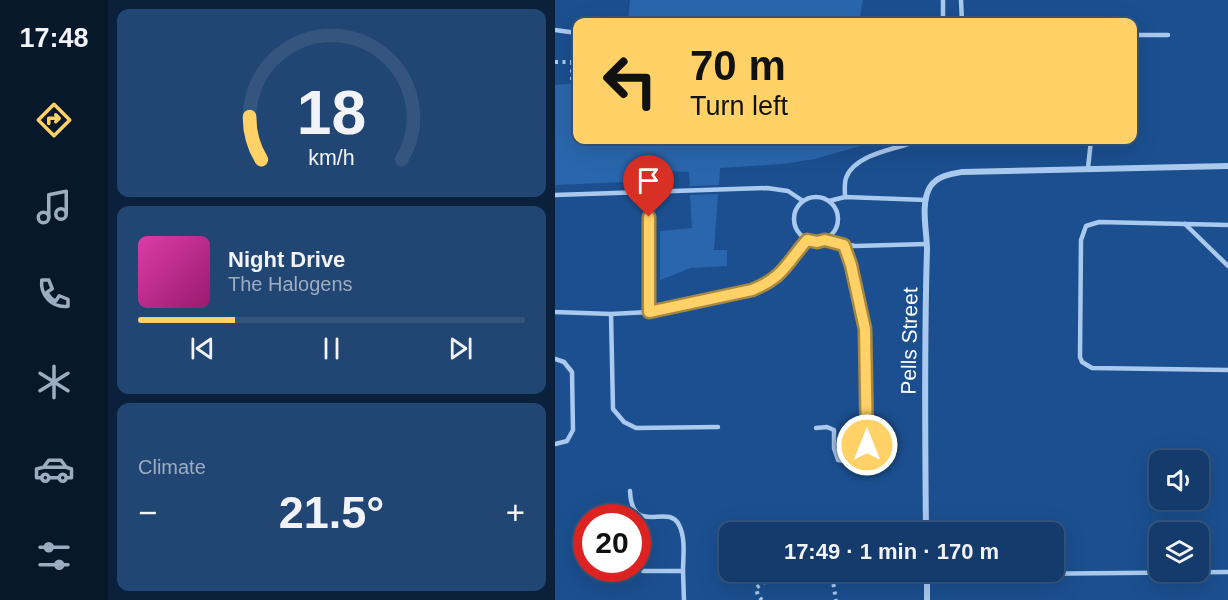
<!DOCTYPE html>
<meta charset="utf-8">
<style>
:root{--surface:#143b6b;--page:#214673;--text:#f1f3f6;--muted:#9dadc1;--line:#33557e;--accent:#ffd166}
body{margin:0;font-family:Helvetica,sans-serif;background:var(--page);color:var(--text);height:100vh;display:flex;flex-direction:column;font-size:22px;white-space:nowrap}
*{box-sizing:border-box;margin:0}
p{font-size:20px;color:var(--muted)}
.icon{flex:none;width:33px;height:33px;fill:none;stroke:currentColor;stroke-width:2;stroke-linecap:round;stroke-linejoin:round}
.map{position:relative;flex:1;overflow:hidden}
.details{display:flex;flex-direction:column;gap:9px;padding:9px;background:#0b203b;width:447px}
.details>*{flex:none}
.banner{position:absolute;left:18px;top:18px;width:564px;height:126px;border-radius:12px;box-shadow:0 6px 24px #0002,0 0 0 2px var(--line);background:#ffd166;color:#111;overflow:hidden}
.fabs{position:absolute;left:594px;top:450px;display:grid;gap:12px}
.fabs a{display:grid;place-items:center;width:60px;height:60px;border-radius:12px;background:var(--surface);box-shadow:0 6px 24px #0002,0 0 0 2px var(--line);font-size:30px}
.speed{position:absolute;left:18px;top:504px;display:flex;gap:12px;font-size:30px;font-weight:700;text-align:center}
.speed>*{display:grid;place-content:center;width:78px;height:78px;border-radius:50%;background:var(--surface);box-shadow:0 6px 24px #0002,0 0 0 2px var(--line);line-height:1}
.speed .limit{border:9px solid #d22;background:#fff;color:#111}
.pin{position:absolute;display:grid;place-items:center;width:51px;height:51px;color:#fff;margin:-62px -26px;border-radius:50% 50% 50% 0;rotate:-45deg;box-shadow:0 0 6px #0007}
.pin .icon{rotate:45deg}
.me{position:absolute;width:66px;margin:-33px;rotate:0deg;stroke-linejoin:round;filter:drop-shadow(0 0 4px #0008)}
.turn{display:flex;align-items:center;gap:21px;height:126px;padding:0 18px;font-size:27px}
.turn .icon{width:78px;height:78px;stroke-width:2.5}
.turn b{display:block;font-size:42px;line-height:51px}
.big{font-size:45px;font-weight:600;line-height:1.1}
.details .tile{flex:1;display:flex;flex-direction:column;justify-content:center;gap:9px;min-width:0;padding:0 21px;border-radius:12px;background:var(--page)}
.details .dial{align-items:center;gap:0}
.dial svg{height:156px;overflow:visible;fill:none;stroke:var(--line);stroke-width:7;stroke-linecap:round;text-anchor:middle}
.dial text{fill:var(--text);stroke:none}
.song{display:flex;align-items:center;gap:18px}
.cover{width:72px;height:72px;border-radius:9px;background:linear-gradient(135deg,hsl(320 70% 55%),hsl(320 70% 35%))}
.played{height:6px;border-radius:3px;background:linear-gradient(90deg,var(--accent) 25%,var(--line) 25%)}
.keys{display:flex;justify-content:space-around;direction:ltr}
.heat{display:flex;justify-content:space-between;align-items:center;font-size:33px;direction:ltr}
.trip{position:absolute;left:164px;top:522px;width:345px;height:60px;border-radius:12px;background:var(--surface);box-shadow:0 6px 24px #0002,0 0 0 2px var(--line);font-weight:600;line-height:60px;text-align:center}
main{display:flex;flex:1;min-height:0}
.dock{display:flex;flex-direction:column;width:108px;justify-content:space-around;align-items:center;background:#08182b;color:var(--muted)}
.dock .icon{width:42px;height:42px}
.dock .current{color:var(--accent)}
.dock b{font-size:27px;color:var(--text)}
.map>svg:first-child{display:block}
.building{fill:#2a66ad}
.lines{fill:none;stroke-linecap:round;stroke-linejoin:round}
.path{stroke:#a9c9ee;stroke-width:4;stroke-dasharray:3 4.5;stroke-linecap:butt}
.service{stroke:#a9c9ee;stroke-width:4.5}
.minor{stroke:#a9c9ee;stroke-width:6}
.route-casing{stroke:#a68842;stroke-width:15}
.route{stroke:#ffd166;stroke-width:10}
.labels{text-anchor:middle;dominant-baseline:central;stroke-width:6;stroke-linejoin:round;paint-order:stroke}
.street-label{font-size:21px;fill:#fff;stroke:#1b4f8f}
</style>
<main>
<nav class="dock">
<b>17:48</b>
<svg class="icon current" aria-label="directions" viewBox="0 0 24 24"><path d="M12 3l9 9-9 9-9-9zM9 14v-3h6M13 9l2 2-2 2"/></svg>
<svg class="icon" aria-label="music" viewBox="0 0 24 24"><path d="M9 18V5l10-2v13"/><circle cx="6" cy="18" r="3"/><circle cx="16" cy="16" r="3"/></svg>
<svg class="icon" aria-label="phone" viewBox="0 0 24 24"><path d="M5 4h4l2 5-3 2q2 4 5 5l2-3 5 2v4C11 20 4 13 5 4z"/></svg>
<svg class="icon" aria-label="climate" viewBox="0 0 24 24"><path d="M12 3v18M4 7l16 10M4 17L20 7"/></svg>
<svg class="icon" aria-label="car" viewBox="0 0 24 24"><path d="M5 17H2v-5l4-1 3-4h7l3 4 3 1v5h-3M9 17h6M6 11h13"/><circle cx="7" cy="17" r="2"/><circle cx="17" cy="17" r="2"/></svg>
<svg class="icon" aria-label="filters" viewBox="0 0 24 24"><path d="M4 7h16M4 17h16"/><circle cx="9" cy="7" r="2"/><circle cx="15" cy="17" r="2"/></svg>
</nav>
<section class="details">
<div class="tile dial"><svg viewBox="0 0 100 80">
<path d="M14 69A42 42 0 1 1 86 69"/>
<path d="M14 69A42 42 0 0 1 8 47" stroke="#ffd166"/>
<text x="50" y="56" font-size="32" font-weight="700">18</text>
<text x="50" y="72" font-size="11">km/h</text>
</svg></div>
<div class="tile">
<div class="song"><i class="cover"></i><div><b>Night Drive</b><p>The Halogens</p></div></div>
<div class="played"></div>
<div class="keys"><svg class="icon" aria-label="previous" viewBox="0 0 24 24"><path d="M18 5L8 12l10 7zM5 5v14"/></svg><svg class="icon" aria-label="pause" viewBox="0 0 24 24"><path d="M8 5v14M16 5v14"/></svg><svg class="icon" aria-label="next" viewBox="0 0 24 24"><path d="M6 5l10 7-10 7zM19 5v14"/></svg></div>
</div>
<div class="tile"><p>Climate</p>
<div class="heat"><a>−</a><b class="big">21.5°</b><a>+</a></div>
</div>
</section>
<div class="map">
<svg width="673" height="600" viewBox="0 0 673 600">
<rect width="100%" height="100%" fill="#1b4f8f"/>
<!-- building -->
<g class="building">
<polygon points="75,0 308,0 304,22 73,22"/>
<polygon points="22,83 22,140 312,140 312,144 260,159 227,164 165,168 164,185 135,186 134,172 72,170 71,182 0,185 0,85"/>
<polygon points="163,194 159,250 172,250 172,266 136,268 105,280 105,231 137,228 135,195"/>
</g>
<g class="lines">
<!-- path -->
<g class="path">
<polyline points="0,62 17,62"/>
<polyline points="22,62 22,48"/>
<polyline points="17,80 17,62 22,62"/>
<polyline points="270,572 278,582 281,600"/>
<polyline points="207,600 203,596 201,588 224,572"/>
</g>
<!-- service -->
<g class="service">
<polyline points="406,0 407,22"/>
<polyline points="388,22 388,0"/>
<polyline points="0,30 22,33"/>
<polyline points="578,35 613,35"/>
<polyline points="533,168 536,140"/>
<polyline points="94,193 94,312"/>
<polyline points="0,195 212,188 233,191 248,201"/>
<circle cx="261" cy="219" r="22"/>
<path d="M290,197C290,191 289,184 291,178C300,153 345,148 367,140"/>
<polyline points="274,201 290,197 371,200"/>
<polyline points="630,224 673,266"/>
<polyline points="673,225 544,222 531,226 526,240 525,357 527,362 537,368 673,370"/>
<polyline points="270,240 300,246 372,244"/>
<path d="M0,312L56,314L94,312L197,289C229,277 231,264 252,240"/>
<polyline points="56,314 58,409 69,422 81,428 163,427"/>
<polyline points="0,359 9,362 17,372 18,430 12,441 0,444"/>
<path d="M261,428L272,427L279,430V448L283,460C293,462 302,459 310,454L312,445V345C309,311 300,277 289,245"/>
<path d="M75,491C77,538 113,502 124,525C131,538 128,558 128,571H88"/>
<polyline points="128,571 129,600"/>
<polyline points="372,575 673,572"/>
</g>
<!-- minor -->
<g class="minor">
<path d="M371,532C370,438 369,344 372,250C372,231 365,204 375,187C382,176 395,174 407,172L673,166"/>
<polyline points="372,572 372,600"/>
</g>
</g>
<g class="lines">
<!-- route casing -->
<g class="route-casing">
<path id="route" d="M94,217V312L197,290C229,277 231,264 252,240L262,242L270,240L289,245L296,265L310,329L312,445"/>
</g>
<!-- route -->
<use href="#route" class="route"/>
</g>
<g class="labels">
<!-- street labels -->
<g class="street-label">
<text transform="translate(354 341) rotate(-89)">Pells Street</text>
</g>
</g>
</svg>
<div class="fabs">
<a><svg class="icon" aria-label="sound" viewBox="0 0 24 24"><path d="M4 9h4l5-4v14l-5-4H4zM17 9q2 3 0 6"/></svg></a>
<a><svg class="icon" aria-label="layers" viewBox="0 0 24 24"><path d="M12 4l9 5-9 5-9-5zM3 14l9 5 9-5"/></svg></a>
</div>
<div class="speed"><div class="limit">20</div></div>
<div class="pin" style="left:94px;top:217px;background:#d93025"><svg class="icon" aria-label="arrive" viewBox="0 0 24 24"><path d="M6 21V4h12l-3 4 3 4H6"/></svg></div>
<svg class="me" style="left:312px;top:445px" viewBox="-20 -20 40 40"><circle r="17" fill="#ffd166" stroke="#fff" stroke-width="3"/><path d="M0-11L8 9 0 5-8 9z" fill="#fff"/></svg>
<div class="trip">17:49 · 1 min · 170 m</div>
<div class="banner">
<div class="turn"><svg class="icon" aria-label="left" viewBox="0 0 24 24"><path d="M17 20v-9H6M10 6l-5 5 5 5"/></svg><div><b>70 m</b>Turn left</div></div>
</div>
</div>
</main>
